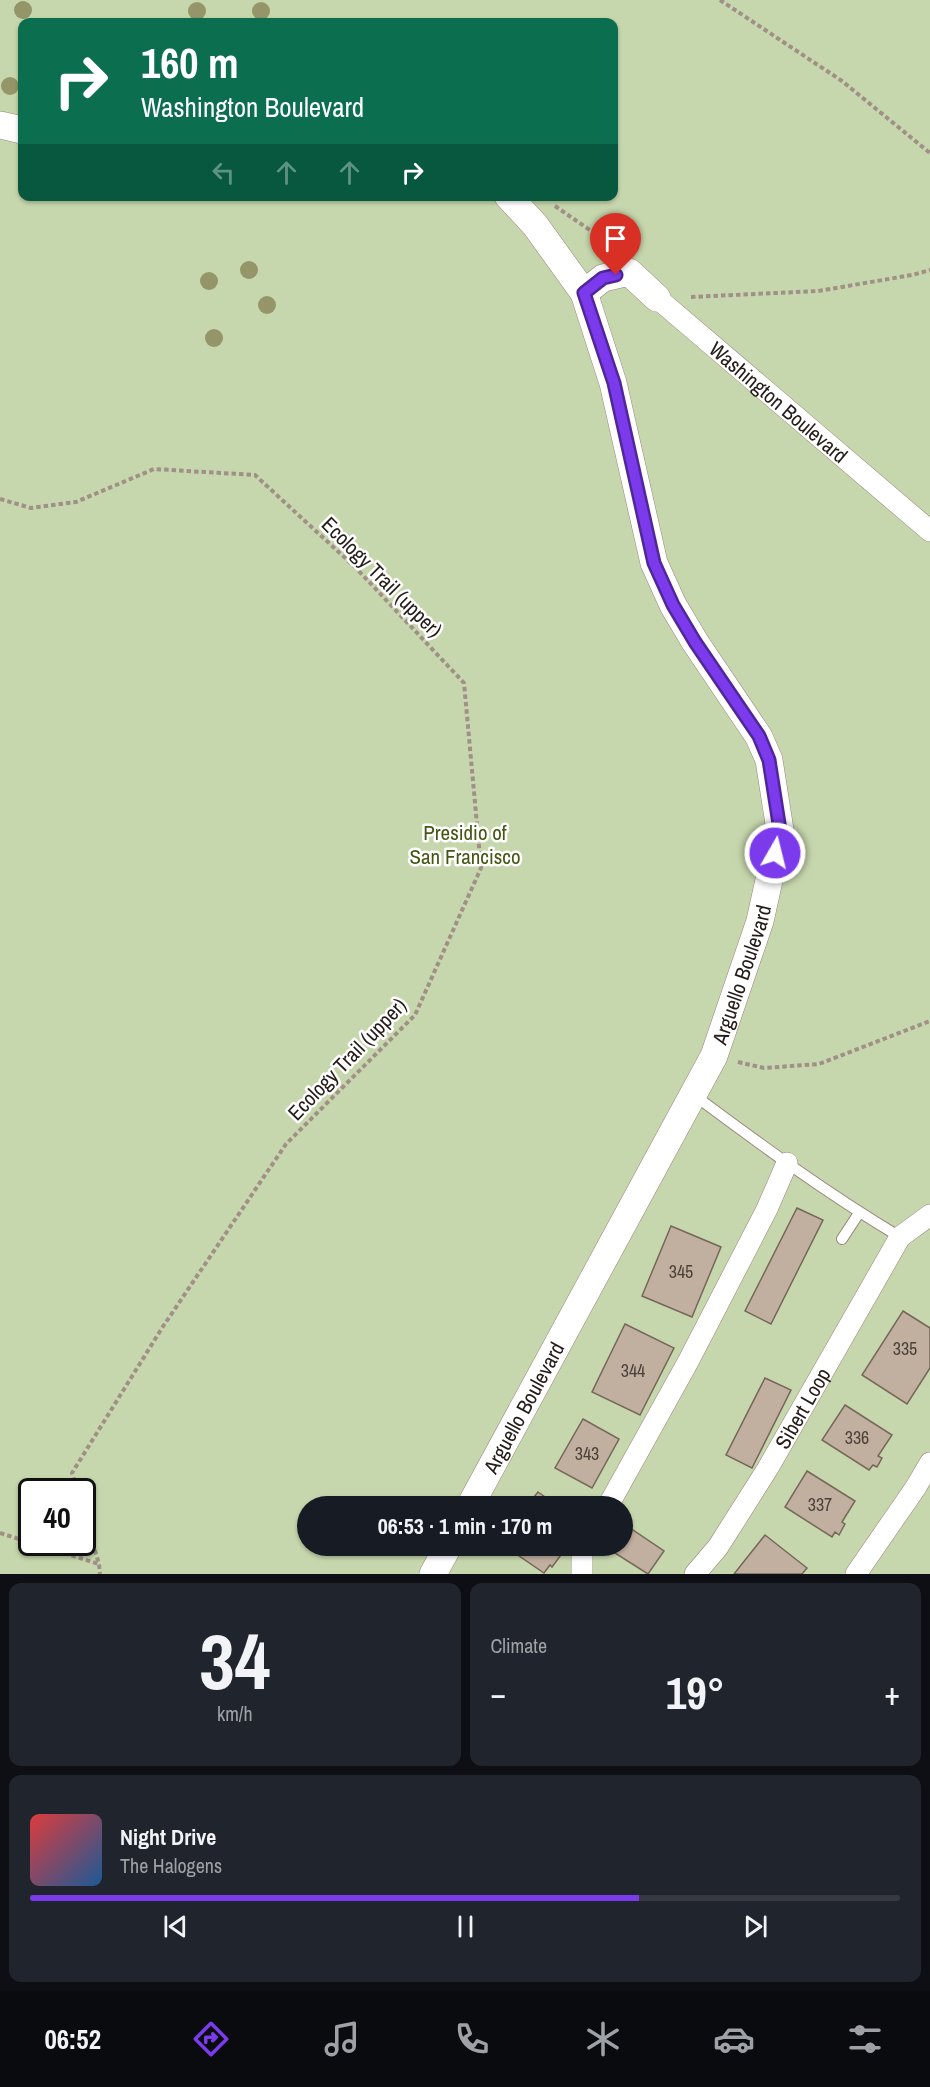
<!DOCTYPE html>
<meta charset="utf-8">
<style>
:root{--surface:#171b24;--page:#20242c;--text:#f1f3f6;--muted:#9ea1a6;--line:#363941;--accent:#7c3aed}
body{margin:0;font-family:"Archivo Narrow",sans-serif;background:var(--page);color:var(--text);height:100vh;display:flex;flex-direction:column;font-size:22px;white-space:nowrap}
*{box-sizing:border-box;margin:0}
p{font-size:20px;color:var(--muted)}
.icon{flex:none;width:33px;height:33px;fill:none;stroke:currentColor;stroke-width:2;stroke-linecap:round;stroke-linejoin:round}
.map{position:relative;height:1574px;overflow:hidden}
.panel{display:flex;flex-direction:column;gap:9px;padding:9px;background:#0d0f14;flex:1}
.panel>*{flex:none}
.top-card{position:absolute;left:18px;top:18px;width:600px;height:183px;border-radius:12px;box-shadow:0 2px 4px #0004;background:#0b6e4f;color:#fff;overflow:hidden}
.speed{position:absolute;left:18px;top:1478px;display:flex;gap:12px;font-size:30px;font-weight:700;text-align:center}
.speed>*{display:grid;place-content:center;width:78px;height:78px;border-radius:50%;background:var(--surface);box-shadow:0 2px 4px #0004;line-height:1}
.speed .limit{border:3px solid #111;border-radius:9px;background:#fff;color:#111}
.pin{position:absolute;display:grid;place-items:center;width:51px;height:51px;color:#fff;margin:-62px -26px;border-radius:50% 50% 50% 0;rotate:-45deg;box-shadow:0 0 6px #0007}
.pin .icon{rotate:45deg}
.me{position:absolute;width:66px;margin:-33px;rotate:8deg;stroke-linejoin:round;filter:drop-shadow(0 0 4px #0008)}
.turn{display:flex;align-items:center;gap:21px;height:126px;padding:0 24px;font-size:27px}
.turn .icon{width:78px;height:78px;stroke-width:2.5}
.turn b{display:block;font-size:42px;line-height:51px}
.lanes{display:flex;align-items:center;height:57px;padding:0 24px;background:#0003;justify-content:center;gap:30px;direction:ltr}
.lanes .off{opacity:.35}
.big{font-size:45px;font-weight:700;line-height:1.1}
.panel .card{flex:1;display:flex;flex-direction:column;justify-content:center;gap:9px;min-width:0;padding:0 21px;border-radius:12px;background:var(--page)}
.panel .dial{align-items:center;gap:0}
.dial b{font-size:78px;line-height:1}
.song{display:flex;align-items:center;gap:18px}
.cover{width:72px;height:72px;border-radius:9px;background:linear-gradient(135deg,hsl(0 70% 55%),hsl(210 70% 35%))}
.played{height:6px;border-radius:3px;background:linear-gradient(90deg,var(--accent) 70%,var(--line) 70%)}
.keys{display:flex;justify-content:space-around;direction:ltr}
.heat{display:flex;justify-content:space-between;align-items:center;font-size:33px;direction:ltr}
.panel .tiles{flex:1;display:grid;gap:9px;grid-template-columns:1fr 1fr}
.card:last-child{grid-column:span 2}
.trip{position:absolute;left:297px;top:1496px;width:336px;height:60px;border-radius:30px;background:var(--surface);box-shadow:0 2px 4px #0004;font-weight:700;line-height:60px;text-align:center}
.tab-bar{display:flex;height:96px;justify-content:space-around;align-items:center;background:#090b0e;color:var(--muted)}
.tab-bar .icon{width:42px;height:42px}
.tab-bar .on{color:var(--accent)}
.tab-bar b{font-size:27px;color:var(--text)}
.map>svg:first-child{display:block}
.green{fill:#c7d7ad;fill-rule:evenodd}
.building{fill:#c1b0a0;stroke:#766759;stroke-width:1.5}
.lines{fill:none;stroke-linecap:round;stroke-linejoin:round}
.service-casing{stroke:#988479;stroke-width:12}
.minor-casing{stroke:#988479;stroke-width:22}
.tertiary-casing{stroke:#988479;stroke-width:28}
.path{stroke:#a09087;stroke-width:4;stroke-dasharray:4.5 3;stroke-linecap:butt}
.service{stroke:#fff;stroke-width:10}
.minor{stroke:#fff;stroke-width:21}
.tertiary{stroke:#fff;stroke-width:27}
.tree{fill:#949569}
.route-casing{stroke:#51269a;stroke-width:15}
.route{stroke:#7c3aed;stroke-width:10}
.labels{text-anchor:middle;dominant-baseline:central;stroke-width:5;stroke-linejoin:round;paint-order:stroke}
.number-label{font-size:18px;fill:#4b413a}
.street-label{font-size:21px;fill:#241c18;stroke:#fff}
.park-label{font-size:21px;fill:#435711;stroke:#fff}
</style>
<div class="map">
<svg width="930" height="1574" viewBox="0 0 930 1574">
<rect width="100%" height="100%" fill="#f6e0d4"/>
<!-- green -->
<path class="green" d="M0,0H930V1574H0ZM22,22H614V196H22ZM32,1491H82V1542H32ZM308,1506H622V1545H308Z"/>
<!-- building -->
<g class="building">
<polygon points="797,1208 823,1220 771,1324 745,1311"/>
<polygon points="671,1226 721,1247 692,1317 642,1296"/>
<polygon points="903,1311 930,1328 930,1368 907,1404 862,1375"/>
<polygon points="625,1324 674,1348 640,1415 592,1392"/>
<polygon points="765,1378 791,1390 752,1468 726,1455"/>
<polygon points="845,1405 892,1435 878,1456 882,1458 877,1467 873,1465 869,1470 822,1440"/>
<polygon points="583,1419 619,1439 592,1488 555,1468"/>
<polygon points="807,1471 855,1501 842,1522 845,1524 839,1535 835,1532 832,1537 785,1507"/>
<polygon points="538,1492 558,1506 527,1506"/>
<polygon points="624,1524 664,1551 648,1574 607,1548 609,1545 622,1545"/>
<polygon points="765,1535 807,1568 802,1574 734,1574"/>
<polygon points="503,1545 559,1545 562,1547 558,1553 561,1555 552,1567 550,1565 544,1573"/>
</g>
<g class="lines">
<!-- service casing -->
<g class="service-casing">
<g id="service">
<path d="M694,1095C761,1145 828,1194 900,1237"/>
<polyline points="842,1239 859,1213"/>
</g>
</g>
<!-- minor casing -->
<g class="minor-casing">
<g id="minor">
<path id="s1" d="M657,298L930,531"/>
<polyline points="608,1506 689,1360 767,1209 787,1163"/>
<polyline points="582,1574 582,1548 584,1545"/>
<path id="s2" d="M695,1574L718,1547L768,1468L900,1237L930,1215"/>
<polyline points="856,1574 916,1487 930,1463"/>
</g>
</g>
<!-- tertiary casing -->
<g class="tertiary-casing">
<g id="tertiary">
<polyline points="0,125 22,130"/>
<polyline points="584,293 603,278 629,272 657,298"/>
<path id="s3" d="M470,1506L714,1056L760,921L780,830L769,760L759,737L695,642L673,605L654,563L613,383L584,293L535,225L508,196"/>
<polyline points="433,1574 449,1545"/>
</g>
</g>
<!-- path -->
<g class="path">
<polyline points="720,0 842,81 930,153"/>
<polyline points="555,206 616,248"/>
<polyline points="691,297 818,291 912,275 930,270"/>
<polyline points="0,499 31,508 76,502 154,469 255,475 356,568 464,683 481,868 415,1015 286,1144 162,1328 72,1473 78,1491"/>
<polyline points="738,1062 764,1068 819,1064 930,1021"/>
<polyline points="82,1507 99,1564 100,1574"/>
<polyline points="0,1533 99,1564"/>
</g>
<!-- service -->
<use href="#service" class="service"/>
<!-- minor -->
<use href="#minor" class="minor"/>
<!-- tertiary -->
<use href="#tertiary" class="tertiary"/>
</g>
<!-- trees -->
<g class="tree">
<circle cx="23" cy="10" r="9"/>
<circle cx="197" cy="11" r="9"/>
<circle cx="261" cy="11" r="9"/>
<circle cx="10" cy="86" r="9"/>
<circle cx="249" cy="270" r="9"/>
<circle cx="209" cy="281" r="9"/>
<circle cx="267" cy="305" r="9"/>
<circle cx="214" cy="338" r="9"/>
</g>
<g class="lines">
<!-- route casing -->
<g class="route-casing">
<polyline id="route" points="616,275 603,278 584,293 614,383 654,563 673,605 695,642 759,736 769,760 780,830 775,853"/>
</g>
<!-- route -->
<use href="#route" class="route"/>
</g>
<g class="labels">
<!-- number labels -->
<g class="number-label">
<text x="681" y="1271">345</text>
<text x="905" y="1348">335</text>
<text x="633" y="1370">344</text>
<text x="857" y="1437">336</text>
<text x="587" y="1453">343</text>
<text x="820" y="1504">337</text>
</g>
<!-- street labels -->
<g class="street-label">
<text stroke="none"><textPath href="#s1" startOffset="160">Washington Boulevard</textPath></text>
<text transform="translate(382 577) rotate(45)">Ecology Trail (upper)</text>
<text stroke="none"><textPath href="#s3" startOffset="598">Arguello Boulevard</textPath></text>
<text transform="translate(347 1059) rotate(-46)">Ecology Trail (upper)</text>
<text stroke="none"><textPath href="#s3" startOffset="112">Arguello Boulevard</textPath></text>
<text stroke="none"><textPath href="#s2" startOffset="198">Sibert Loop</textPath></text>
</g>
<!-- park labels -->
<g class="park-label">
<text x="465" y="832">Presidio of<tspan x="465" dy="24">San Francisco</tspan></text>
</g>
</g>
</svg>
<div class="speed"><div class="limit">40</div></div>
<div class="pin" style="left:616px;top:275px;background:#d93025"><svg class="icon" aria-label="arrive" viewBox="0 0 24 24"><path d="M6 21V4h12l-3 4 3 4H6"/></svg></div>
<svg class="me" style="left:775px;top:853px" viewBox="-20 -20 40 40"><circle r="17" fill="#7c3aed" stroke="#fff" stroke-width="3"/><path d="M0-11L8 9 0 5-8 9z" fill="#fff"/></svg>
<div class="trip">06:53 · 1 min · 170 m</div>
<div class="top-card">
<div class="turn"><svg class="icon" aria-label="right" viewBox="0 0 24 24"><path d="M7 20v-9h11M14 6l5 5-5 5"/></svg><div><b>160 m</b>Washington Boulevard</div></div>
<div class="lanes"><svg class="icon off" aria-label="left" viewBox="0 0 24 24"><path d="M17 20v-9H6M10 6l-5 5 5 5"/></svg><svg class="icon off" aria-label="ahead" viewBox="0 0 24 24"><path d="M12 20V5M6 11l6-6 6 6"/></svg><svg class="icon off" aria-label="ahead" viewBox="0 0 24 24"><path d="M12 20V5M6 11l6-6 6 6"/></svg><svg class="icon" aria-label="right" viewBox="0 0 24 24"><path d="M7 20v-9h11M14 6l5 5-5 5"/></svg></div>
</div>
</div>
<section class="panel">
<div class="tiles">
<div class="card dial"><b>34</b><p>km/h</p></div>
<div class="card"><p>Climate</p>
<div class="heat"><a>−</a><b class="big">19°</b><a>+</a></div>
</div>
<div class="card">
<div class="song"><i class="cover"></i><div><b>Night Drive</b><p>The Halogens</p></div></div>
<div class="played"></div>
<div class="keys"><svg class="icon" aria-label="previous" viewBox="0 0 24 24"><path d="M18 5L8 12l10 7zM5 5v14"/></svg><svg class="icon" aria-label="pause" viewBox="0 0 24 24"><path d="M8 5v14M16 5v14"/></svg><svg class="icon" aria-label="next" viewBox="0 0 24 24"><path d="M6 5l10 7-10 7zM19 5v14"/></svg></div>
</div>
</div>
</section>
<nav class="tab-bar">
<b>06:52</b>
<svg class="icon on" aria-label="directions" viewBox="0 0 24 24"><path d="M12 3l9 9-9 9-9-9zM9 14v-3h6M13 9l2 2-2 2"/></svg>
<svg class="icon" aria-label="music" viewBox="0 0 24 24"><path d="M9 18V5l10-2v13"/><circle cx="6" cy="18" r="3"/><circle cx="16" cy="16" r="3"/></svg>
<svg class="icon" aria-label="phone" viewBox="0 0 24 24"><path d="M5 4h4l2 5-3 2q2 4 5 5l2-3 5 2v4C11 20 4 13 5 4z"/></svg>
<svg class="icon" aria-label="climate" viewBox="0 0 24 24"><path d="M12 3v18M4 7l16 10M4 17L20 7"/></svg>
<svg class="icon" aria-label="car" viewBox="0 0 24 24"><path d="M5 17H2v-5l4-1 3-4h7l3 4 3 1v5h-3M9 17h6M6 11h13"/><circle cx="7" cy="17" r="2"/><circle cx="17" cy="17" r="2"/></svg>
<svg class="icon" aria-label="filters" viewBox="0 0 24 24"><path d="M4 7h16M4 17h16"/><circle cx="9" cy="7" r="2"/><circle cx="15" cy="17" r="2"/></svg>
</nav>
